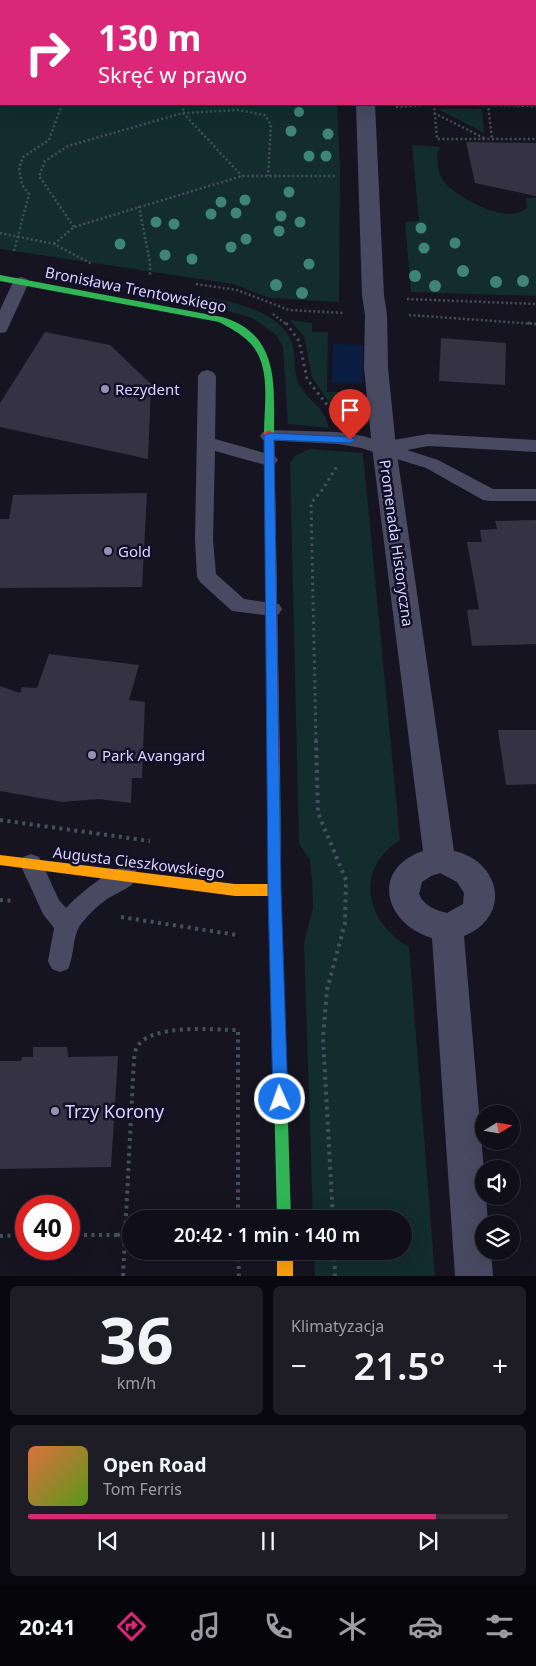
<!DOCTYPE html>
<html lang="pl">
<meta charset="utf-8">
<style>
:root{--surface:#100f19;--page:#1e1d26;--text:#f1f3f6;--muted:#9c9ca2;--line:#302f38;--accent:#db2777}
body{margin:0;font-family:"Noto Sans",sans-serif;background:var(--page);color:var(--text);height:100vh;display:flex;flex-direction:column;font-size:19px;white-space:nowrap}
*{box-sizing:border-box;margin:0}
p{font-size:16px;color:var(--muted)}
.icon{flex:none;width:28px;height:28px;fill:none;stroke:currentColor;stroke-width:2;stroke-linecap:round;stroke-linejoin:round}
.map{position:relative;height:1276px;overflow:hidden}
.side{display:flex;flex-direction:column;gap:10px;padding:10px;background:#09080e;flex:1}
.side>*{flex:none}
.top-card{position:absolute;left:0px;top:0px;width:536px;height:105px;box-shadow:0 5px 20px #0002,0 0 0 1px var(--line);background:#db2777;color:#fff;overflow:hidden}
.needle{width:32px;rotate:79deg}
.buttons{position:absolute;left:475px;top:1105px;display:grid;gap:10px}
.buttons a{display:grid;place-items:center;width:45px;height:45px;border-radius:50%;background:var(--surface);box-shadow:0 5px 20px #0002,0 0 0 1px var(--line);font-size:25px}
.speed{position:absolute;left:15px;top:1195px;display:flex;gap:10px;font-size:25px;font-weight:700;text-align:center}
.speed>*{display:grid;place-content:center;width:65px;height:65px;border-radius:50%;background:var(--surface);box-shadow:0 5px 20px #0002,0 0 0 1px var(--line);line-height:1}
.speed .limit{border:8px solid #d22;background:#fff;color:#111}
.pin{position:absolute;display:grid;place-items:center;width:42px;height:42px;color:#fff;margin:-51px -21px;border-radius:50% 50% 50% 0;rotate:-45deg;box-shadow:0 0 5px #0007}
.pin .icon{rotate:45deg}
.me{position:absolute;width:55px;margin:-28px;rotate:358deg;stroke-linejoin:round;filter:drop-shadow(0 0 4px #0008)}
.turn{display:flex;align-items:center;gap:18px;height:105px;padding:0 15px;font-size:22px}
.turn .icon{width:65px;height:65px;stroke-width:2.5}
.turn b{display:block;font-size:35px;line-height:42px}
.big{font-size:38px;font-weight:600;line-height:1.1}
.side .widget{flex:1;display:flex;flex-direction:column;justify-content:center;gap:8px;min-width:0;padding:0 18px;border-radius:8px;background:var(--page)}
.side .dial{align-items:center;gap:0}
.dial b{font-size:65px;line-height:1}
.song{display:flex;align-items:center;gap:15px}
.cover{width:60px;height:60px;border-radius:8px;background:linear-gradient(135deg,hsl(20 70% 55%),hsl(90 70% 35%))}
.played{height:5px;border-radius:2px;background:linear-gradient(90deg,var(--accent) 85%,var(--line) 85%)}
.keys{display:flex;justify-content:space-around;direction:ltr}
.heat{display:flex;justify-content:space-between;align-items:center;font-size:28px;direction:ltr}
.side .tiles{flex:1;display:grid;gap:10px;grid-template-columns:1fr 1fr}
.widget:last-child{grid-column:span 2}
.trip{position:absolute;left:122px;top:1210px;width:290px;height:50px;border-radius:25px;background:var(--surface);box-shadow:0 5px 20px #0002,0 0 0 1px var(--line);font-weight:600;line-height:50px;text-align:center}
.dock{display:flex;height:80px;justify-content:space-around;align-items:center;background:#06060a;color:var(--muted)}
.dock .icon{width:35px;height:35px}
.dock .active{color:var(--accent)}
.dock b{font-size:22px;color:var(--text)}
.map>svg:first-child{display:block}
.green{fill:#132c2d}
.water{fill:#0b1e41}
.building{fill:#343243}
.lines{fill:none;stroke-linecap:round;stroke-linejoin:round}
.path-far2{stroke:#44505f;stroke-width:2.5;stroke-dasharray:2 2.5;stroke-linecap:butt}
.path-far1{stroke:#44505f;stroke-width:3;stroke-dasharray:2.5 4;stroke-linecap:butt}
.path{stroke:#44505f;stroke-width:4;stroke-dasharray:3 4.5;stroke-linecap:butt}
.lane{fill:#4a4962;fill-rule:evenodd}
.street{fill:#4a4962;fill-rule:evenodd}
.fast{fill:#30b455;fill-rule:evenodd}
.slow{fill:#ff9f0a;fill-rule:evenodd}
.jam{fill:#e5322d;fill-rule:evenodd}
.path-bridge{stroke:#44505f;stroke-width:4;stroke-dasharray:3 4.5;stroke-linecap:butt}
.tree{fill:#3e8478}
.route{fill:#1a73e8;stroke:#114b97}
.poi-dot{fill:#9591b1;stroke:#130f26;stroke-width:2}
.labels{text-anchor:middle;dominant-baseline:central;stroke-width:5;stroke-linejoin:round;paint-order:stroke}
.street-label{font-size:15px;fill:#d9d4ff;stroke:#130f26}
.poi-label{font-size:15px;fill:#d9d4ff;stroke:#130f26;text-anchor:start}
.near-poi-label{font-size:18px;fill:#d9d4ff;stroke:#130f26;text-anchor:start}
</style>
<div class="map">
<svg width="536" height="1276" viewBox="0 0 536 1276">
<rect width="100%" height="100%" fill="#161421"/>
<!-- green -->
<g class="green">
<polygon points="0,80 1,104 337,104 340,170 339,302 270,298 233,284 0,249"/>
<polygon points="438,109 482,109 484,133"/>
<path d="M412,145L441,147L437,152C438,159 437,169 440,175C447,193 490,214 509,214C516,214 521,212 527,208L526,198H536V296L411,292L405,222L419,221Z"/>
<path d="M204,297C233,301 286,313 293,347C296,359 293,373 299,384C308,402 324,405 329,428L288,424L283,347L276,335L252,318L202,303Z"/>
<polygon points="289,320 312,323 312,332 328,332 327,392 352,392 359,431 346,429 312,377 304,336"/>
<path d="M310,449L363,453L400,840C354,870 365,921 409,947L435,1276H315L314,1251H404V1219H313L304,943L313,908L312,880L310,860L299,844L290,463L296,455Z"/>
</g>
<!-- water -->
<polygon class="water" points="333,344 363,345 363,383 332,383"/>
<!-- building -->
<g class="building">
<polygon points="466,142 536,143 536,196 475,183"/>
<polygon points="45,332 110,345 151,384 148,459 0,427 0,403"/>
<polygon points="441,338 506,343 505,385 439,381"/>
<polygon points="147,493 142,587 0,588 0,519 9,519 13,495"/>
<polygon points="536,520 536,644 472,646 467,610 479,609 467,542 482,542 480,530 497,529 495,521"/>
<polygon points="49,654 139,665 129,700 145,702 142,778 132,778 131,803 98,799 62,802 0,791 0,686 20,693 22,687 37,688"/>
<polygon points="498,730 536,730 536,784 506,785"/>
<polygon points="33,1047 67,1047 68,1057 118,1056 111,1167 0,1169 0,1061 21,1061 22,1057 33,1057"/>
</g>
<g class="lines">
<!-- path-far2 -->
<g class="path-far2">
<polyline points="529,1 533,1"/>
<polyline points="183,104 183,113 238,110 265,115 271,125 268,176"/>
<polyline points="434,104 437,139 536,139"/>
<polyline points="488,104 492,139"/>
<polyline points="396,107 434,104 536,106"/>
<polyline points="434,113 486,139"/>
<polyline points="139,206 150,263 150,275"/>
<polyline points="74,227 39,176 45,161 68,146 183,113 242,176"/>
<polyline points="0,233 54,244 92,264"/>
<polyline points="54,244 74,227 242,176 337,176"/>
<polyline points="14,251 29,194 22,185 19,168 23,157 49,140 62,104"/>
<polyline points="196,284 237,290 289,310 343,313"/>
<polyline points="407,299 536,304"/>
<polyline points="273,314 287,325"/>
<polyline points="409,315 536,324"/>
</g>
<!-- path-far1 -->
<g class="path-far1">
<polyline points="286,323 299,341 307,379 331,410"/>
<polyline points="528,323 536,324"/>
<polyline points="316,741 311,503 323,489 337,466"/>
</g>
<!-- path -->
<g class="path">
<polyline points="316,740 318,813 346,880 345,923 327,990 323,1038 333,1219"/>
<polyline points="0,820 150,841"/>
<polyline points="0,900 14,901"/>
<polyline points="121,917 237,935"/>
<polyline points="238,1032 238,1219"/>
<polyline points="69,1235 117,1235"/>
<polyline points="0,1236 26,1235"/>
<polyline points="238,1251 239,1276"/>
<polyline points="334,1251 335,1276"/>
<path d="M123,1276L134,1058C135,1055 135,1050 137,1047C151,1023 214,1030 238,1030"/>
</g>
<!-- lane -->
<g class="lane">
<polygon points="21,277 27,279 29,282 8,328 6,332 0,333 0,310 13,282 15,279"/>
<polygon points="207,370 213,372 216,376 215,439 275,456 278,460 275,464 269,466 215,451 213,540 216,574 244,599 279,604 282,609 279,614 272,616 232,611 200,582 197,577 195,540 198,376 201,372"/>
<polygon points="269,430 338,432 363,436 382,442 428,434 536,440 536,452 428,446 407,450 438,460 493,489 536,489 536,501 490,501 483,500 426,468 361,448 338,444 263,440 260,436 263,432"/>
<path d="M31,854L39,857L59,900L66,908C76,897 112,866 128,866C130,866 133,868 135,869L138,876C133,888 118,892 107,899C97,906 89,914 81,924C72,936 75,954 68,969L60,972L52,969L48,961L54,928L43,914L20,864L23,857Z"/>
</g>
<!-- street -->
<g class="street">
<polygon points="353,0 371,0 372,1 354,1"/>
<rect x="0" y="76" width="1" height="12"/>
<path d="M356,104H375L384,295L387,315L388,368L396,447L454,851C463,853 472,857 478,862C507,887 497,924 464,936L484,1171V1196H486L488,1224H484V1251H491L493,1276H455L432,938C384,924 370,869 423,851L372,447L364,368L365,315L362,295ZM440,873L457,882L464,893L463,904L447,913C435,910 424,906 419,894L422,882L431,876Z"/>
</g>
<!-- fast -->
<g class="fast">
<path d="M0,275L222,317C280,334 274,385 274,433L269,436L264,433C264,405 272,364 249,342C240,333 230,328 219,322L0,281Z"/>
<polygon points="274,761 278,762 280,766 281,890 291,1219 277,1219 269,890 268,766 270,762"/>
</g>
<!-- slow -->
<g class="slow">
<polygon points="0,855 235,884 275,884 280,886 281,890 280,894 275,896 235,896 0,865"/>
<rect x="277" y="1251" width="16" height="25"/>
</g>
<!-- jam -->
<polygon class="jam" points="269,430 274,433 280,766 278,770 274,771 270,770 268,766 264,433"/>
<!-- path-bridge -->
<polyline class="path-bridge" points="117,1235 131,1233"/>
</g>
<!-- trees -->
<g class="tree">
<circle cx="299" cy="112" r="5"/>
<circle cx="291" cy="131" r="5.5"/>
<circle cx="328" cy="134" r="5.5"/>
<circle cx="309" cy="156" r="5.5"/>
<circle cx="326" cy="156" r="5.5"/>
<circle cx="289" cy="192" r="5.5"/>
<circle cx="245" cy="200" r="5.5"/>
<circle cx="221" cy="202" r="5.5"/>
<circle cx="236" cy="213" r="5.5"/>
<circle cx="211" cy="214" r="5.5"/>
<circle cx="281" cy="216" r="5.5"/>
<circle cx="156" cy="222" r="5.5"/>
<circle cx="300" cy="222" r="5.5"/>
<circle cx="174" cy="224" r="5.5"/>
<circle cx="421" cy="228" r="5.5"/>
<circle cx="279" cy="231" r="5.5"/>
<circle cx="246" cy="239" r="5.5"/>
<circle cx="455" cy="243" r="5.5"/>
<circle cx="120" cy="244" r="5.5"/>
<circle cx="231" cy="247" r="5.5"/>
<circle cx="424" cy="248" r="5.5"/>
<circle cx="165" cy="255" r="5.5"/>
<circle cx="192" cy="259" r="5.5"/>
<circle cx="309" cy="264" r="5.5"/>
<circle cx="463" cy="271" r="6"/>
<circle cx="415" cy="276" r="6"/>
<circle cx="523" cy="281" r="6"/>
<circle cx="496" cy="282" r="6"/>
<circle cx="276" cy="285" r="6"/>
<circle cx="435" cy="286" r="6"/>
<circle cx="302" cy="293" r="6"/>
</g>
<!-- route -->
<polygon class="route" points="269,433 350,437 356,440 350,443 274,440 281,890 288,1099 286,1104 280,1106 275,1104 273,1099 268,890 264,436"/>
<!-- markers -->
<g class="poi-dot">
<circle cx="105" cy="389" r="5"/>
<circle cx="108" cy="551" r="5"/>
<circle cx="92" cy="755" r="5"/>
<circle cx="55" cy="1111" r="5"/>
</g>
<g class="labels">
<!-- street labels -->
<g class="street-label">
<text transform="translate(136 289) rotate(11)">Bronisława Trentowskiego</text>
<text transform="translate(397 543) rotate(82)">Promenada Historyczna</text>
<text transform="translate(139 862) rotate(7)">Augusta Cieszkowskiego</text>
</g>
<!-- poi labels -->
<g class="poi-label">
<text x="115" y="389">Rezydent</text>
<text x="118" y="551">Gold</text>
<text x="102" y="755">Park Avangard</text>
</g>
<!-- near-poi labels -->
<g class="near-poi-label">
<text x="65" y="1111">Trzy Korony</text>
</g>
</g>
</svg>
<div class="buttons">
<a><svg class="needle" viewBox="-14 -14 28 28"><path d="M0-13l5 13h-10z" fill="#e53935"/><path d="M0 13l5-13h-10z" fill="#9c9ca2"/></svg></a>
<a><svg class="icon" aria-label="sound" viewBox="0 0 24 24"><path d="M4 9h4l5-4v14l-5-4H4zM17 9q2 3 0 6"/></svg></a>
<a><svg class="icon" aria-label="layers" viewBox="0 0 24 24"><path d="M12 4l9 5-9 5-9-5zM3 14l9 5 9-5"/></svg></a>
</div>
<div class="speed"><div class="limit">40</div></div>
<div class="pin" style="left:350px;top:440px;background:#d93025"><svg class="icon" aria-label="arrive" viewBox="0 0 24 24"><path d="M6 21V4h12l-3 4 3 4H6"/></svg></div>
<svg class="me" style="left:280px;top:1099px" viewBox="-20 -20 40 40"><circle r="17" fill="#1a73e8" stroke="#fff" stroke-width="3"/><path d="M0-11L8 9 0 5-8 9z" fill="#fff"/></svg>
<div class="trip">20:42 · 1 min · 140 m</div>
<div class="top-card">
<div class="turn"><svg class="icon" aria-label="right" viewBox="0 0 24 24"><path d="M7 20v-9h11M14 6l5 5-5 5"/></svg><div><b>130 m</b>Skręć w prawo</div></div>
</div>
</div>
<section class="side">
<div class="tiles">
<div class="widget dial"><b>36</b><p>km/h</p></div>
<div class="widget"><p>Klimatyzacja</p>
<div class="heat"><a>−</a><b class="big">21.5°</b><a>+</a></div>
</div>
<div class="widget">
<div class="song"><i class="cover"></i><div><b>Open Road</b><p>Tom Ferris</p></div></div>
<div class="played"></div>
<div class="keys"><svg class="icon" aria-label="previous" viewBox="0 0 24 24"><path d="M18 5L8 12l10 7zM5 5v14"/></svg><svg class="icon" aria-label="pause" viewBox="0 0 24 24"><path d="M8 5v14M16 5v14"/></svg><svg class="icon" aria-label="next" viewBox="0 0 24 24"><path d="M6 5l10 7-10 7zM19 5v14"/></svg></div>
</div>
</div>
</section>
<nav class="dock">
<b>20:41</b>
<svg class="icon active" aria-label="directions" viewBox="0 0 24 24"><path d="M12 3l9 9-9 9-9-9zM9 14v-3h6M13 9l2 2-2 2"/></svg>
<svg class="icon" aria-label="music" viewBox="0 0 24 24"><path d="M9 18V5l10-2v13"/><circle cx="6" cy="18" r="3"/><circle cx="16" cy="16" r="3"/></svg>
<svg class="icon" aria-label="phone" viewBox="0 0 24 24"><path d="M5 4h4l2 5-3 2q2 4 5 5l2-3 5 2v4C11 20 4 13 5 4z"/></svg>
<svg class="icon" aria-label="climate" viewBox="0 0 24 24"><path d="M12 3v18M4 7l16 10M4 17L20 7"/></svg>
<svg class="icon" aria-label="car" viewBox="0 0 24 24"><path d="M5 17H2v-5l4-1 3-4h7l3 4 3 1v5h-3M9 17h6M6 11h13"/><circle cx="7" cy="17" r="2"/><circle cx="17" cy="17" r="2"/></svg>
<svg class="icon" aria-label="filters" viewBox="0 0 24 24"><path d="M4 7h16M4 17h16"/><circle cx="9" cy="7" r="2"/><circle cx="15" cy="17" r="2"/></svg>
</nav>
